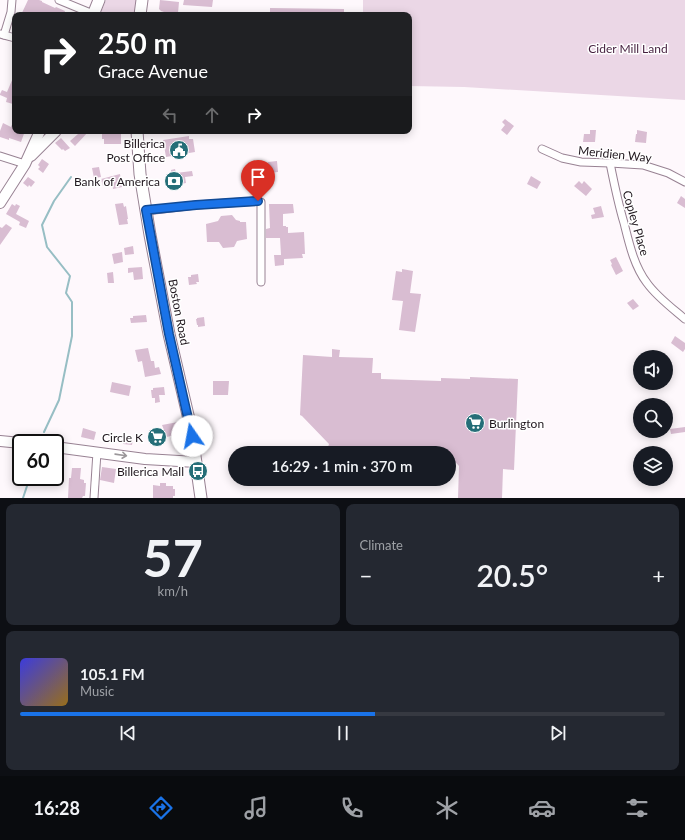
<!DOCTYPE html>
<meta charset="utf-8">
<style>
:root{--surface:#171b24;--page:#242831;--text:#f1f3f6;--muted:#9ea1a6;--line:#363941;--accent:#1a73e8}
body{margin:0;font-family:Lato,sans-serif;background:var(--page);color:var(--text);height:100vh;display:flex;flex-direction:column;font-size:15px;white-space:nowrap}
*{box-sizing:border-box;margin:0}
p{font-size:13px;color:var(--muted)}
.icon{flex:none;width:22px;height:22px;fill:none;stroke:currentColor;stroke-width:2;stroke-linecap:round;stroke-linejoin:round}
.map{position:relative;height:498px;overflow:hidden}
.sheet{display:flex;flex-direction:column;gap:6px;padding:6px;background:#0d0f14;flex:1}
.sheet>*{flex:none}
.hud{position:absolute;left:12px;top:12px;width:400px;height:122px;border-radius:8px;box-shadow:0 2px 10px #0003;background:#202124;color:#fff;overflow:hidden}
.tools{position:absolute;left:633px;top:350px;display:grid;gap:8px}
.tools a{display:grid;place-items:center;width:40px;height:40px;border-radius:50%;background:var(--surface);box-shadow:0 2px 10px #0003;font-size:20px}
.speed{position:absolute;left:12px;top:434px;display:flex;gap:8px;font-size:20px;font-weight:700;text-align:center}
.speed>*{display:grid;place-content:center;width:52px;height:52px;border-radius:50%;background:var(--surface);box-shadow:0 2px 10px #0003;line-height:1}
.speed .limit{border:2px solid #111;border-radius:6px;background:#fff;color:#111}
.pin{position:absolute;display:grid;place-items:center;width:34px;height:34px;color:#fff;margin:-41px -17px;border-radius:50% 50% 50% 0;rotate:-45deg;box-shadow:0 0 4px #0007}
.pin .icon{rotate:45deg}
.me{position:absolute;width:44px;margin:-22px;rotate:348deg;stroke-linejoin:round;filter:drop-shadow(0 0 3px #0008)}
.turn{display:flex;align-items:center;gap:14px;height:84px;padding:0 20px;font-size:18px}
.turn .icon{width:52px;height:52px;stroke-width:2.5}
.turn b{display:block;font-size:28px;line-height:34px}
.lanes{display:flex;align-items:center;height:38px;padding:0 20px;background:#0003;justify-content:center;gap:20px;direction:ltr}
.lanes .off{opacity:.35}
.big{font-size:30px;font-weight:600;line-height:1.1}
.sheet .widget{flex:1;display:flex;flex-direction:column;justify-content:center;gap:6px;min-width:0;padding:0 14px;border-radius:8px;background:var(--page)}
.sheet .dial{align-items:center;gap:0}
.dial b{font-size:52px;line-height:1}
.song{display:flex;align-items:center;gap:12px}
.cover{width:48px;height:48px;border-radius:6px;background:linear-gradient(135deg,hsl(240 70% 55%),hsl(40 70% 35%))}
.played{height:4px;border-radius:2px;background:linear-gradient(90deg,var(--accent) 55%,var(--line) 55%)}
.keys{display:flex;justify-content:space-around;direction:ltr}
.heat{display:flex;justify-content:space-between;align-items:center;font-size:22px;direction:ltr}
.sheet .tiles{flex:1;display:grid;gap:6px;grid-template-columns:1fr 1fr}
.widget:last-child{grid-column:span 2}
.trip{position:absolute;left:228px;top:446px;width:228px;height:40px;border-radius:20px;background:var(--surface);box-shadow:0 2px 10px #0003;font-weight:600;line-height:40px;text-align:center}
.dock{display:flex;height:64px;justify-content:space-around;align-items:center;background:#090b0e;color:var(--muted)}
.dock .icon{width:28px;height:28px}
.dock .active{color:var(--accent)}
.dock b{font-size:18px;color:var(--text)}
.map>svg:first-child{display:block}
.green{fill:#ebd7e6}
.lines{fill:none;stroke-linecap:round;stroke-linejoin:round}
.stream{stroke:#97bec4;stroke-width:2}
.building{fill:#d9bdd2}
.street-casing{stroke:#988293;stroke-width:9}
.secondary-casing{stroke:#988293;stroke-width:12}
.primary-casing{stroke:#988293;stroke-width:13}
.street{stroke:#fff;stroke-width:7}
.secondary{stroke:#fff;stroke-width:10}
.primary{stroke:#fff;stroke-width:11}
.oneway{stroke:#9b979a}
.route-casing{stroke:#114b97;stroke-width:10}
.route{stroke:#1a73e8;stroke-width:7}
.labels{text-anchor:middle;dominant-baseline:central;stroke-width:3;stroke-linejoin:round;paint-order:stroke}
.park-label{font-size:12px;fill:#441f3e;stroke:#fff}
.poi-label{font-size:12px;fill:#20171e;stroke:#fff;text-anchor:end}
.street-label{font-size:12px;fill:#20171e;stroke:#fff}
</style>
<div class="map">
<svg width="685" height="498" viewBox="0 0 685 498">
<rect width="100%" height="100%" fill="#fef8fc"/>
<!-- green -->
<g class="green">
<polygon points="106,0 137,0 136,15 100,15"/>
<polygon points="363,0 685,0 685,100 464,87 409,86 409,15 363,15"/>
</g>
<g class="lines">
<!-- stream -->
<g class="stream">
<polyline points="44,432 59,400 72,336 72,302 66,293 70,276 47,247 42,225 54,201 71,177"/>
<polyline points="23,498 30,477"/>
</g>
</g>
<!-- building -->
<g class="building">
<polygon points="28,0 39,0 42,1 42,2 55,8 56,7 65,11 64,15 21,15"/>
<polygon points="160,0 179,2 178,13 164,12 161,11 159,9"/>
<polygon points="184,0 213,0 212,7 183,5"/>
<polygon points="270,8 344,9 344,15 270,15"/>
<polygon points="15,73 15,99 13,104 6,102 7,98 0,95 0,94 2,90 7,92"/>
<polygon points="15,118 15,131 25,131 21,142 9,138 9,140 0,137 0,131 3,123 11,127"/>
<polygon points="505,119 514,126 507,135 501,130 505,125 502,122"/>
<polygon points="590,130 596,130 595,142 583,142 584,134 590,134"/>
<polygon points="637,130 647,132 646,143 635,142 636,134 637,134"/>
<polygon points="75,131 89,131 75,146 70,141 78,134"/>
<polygon points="102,133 121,133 121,144 104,144 104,139 102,139"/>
<polygon points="189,136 189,139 193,139 195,152 166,157 163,140"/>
<polygon points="61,138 70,148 65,151 63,149 62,150 55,143"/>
<polygon points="42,159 49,164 43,173 38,169 40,167 38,165"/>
<polygon points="277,161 278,172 269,173 268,162"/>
<polygon points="99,167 101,177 94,178 92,168"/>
<polygon points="175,169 176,173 192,171 193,176 185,177 186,183 181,184 182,187 170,188 168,174 171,174 171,170"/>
<polygon points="120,174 122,187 113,189 112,184 103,186 101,179"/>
<polygon points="531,176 541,182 537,189 527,184"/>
<polygon points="28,177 35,182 31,187 29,185 28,187 23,183"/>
<polygon points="579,181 582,184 584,181 592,189 586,196 574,186"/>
<polygon points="681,196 685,199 685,208 677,203"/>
<polygon points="123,203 124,207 126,206 128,219 127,219 128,224 119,225 115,204"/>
<polygon points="12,204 15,206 16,204 20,206 16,214 29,221 26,228 19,225 20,222 6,214"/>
<polygon points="269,204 293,204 294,213 283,214 283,226 286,226 286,227 288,227 288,233 304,232 305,254 302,254 303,258 284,259 284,265 275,266 274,255 281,255 280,238 266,238 266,229 270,228"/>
<polygon points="601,206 604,217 592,219 591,215 595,214 593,208"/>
<polygon points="232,215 236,220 240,221 240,222 246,222 247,239 237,241 234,247 223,248 219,242 207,242 206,224 218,221 221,216"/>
<polygon points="6,224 12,228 0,245 0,227 2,228"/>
<polygon points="133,246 134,254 125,255 124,248"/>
<polygon points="122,252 123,262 114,264 112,254"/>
<polygon points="616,257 623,271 616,275 611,265 612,264 610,260"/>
<polygon points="142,267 143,279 134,280 133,272 128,273 128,268"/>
<polygon points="402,269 413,271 410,293 421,294 415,332 399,330 403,301 392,300 396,271 402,272"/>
<polygon points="113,272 114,283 108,283 107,273"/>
<polygon points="198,274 199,282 196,282 197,284 189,285 188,277 191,277 191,275"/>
<polygon points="633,299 639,306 633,310 627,303"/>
<polygon points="146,315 147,322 131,323 130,318 133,318 133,316"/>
<polygon points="204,317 205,326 198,327 198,325 197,325 196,319 197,319 197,318"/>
<polygon points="675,336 685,343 685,349 683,352 671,343"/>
<polygon points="148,348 151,361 154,361 155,368 159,367 161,374 145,377 142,361 138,362 135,350"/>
<polygon points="332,349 340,350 339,357 373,358 372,373 381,373 381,379 441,381 441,378 470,379 470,377 518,379 514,470 503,469 502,498 458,498 459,466 449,455 449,453 447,453 443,448 441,451 328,447 329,444 302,416 300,415 303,355 332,357"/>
<polygon points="213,381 229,381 228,395 213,395"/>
<polygon points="112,382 131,386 129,396 110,392"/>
<polygon points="164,387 165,395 159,395 160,402 155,403 155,398 152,398 151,390 153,390 153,388"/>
<polygon points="178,422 180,434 162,438 163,443 153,445 151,432 164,430 162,425"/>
<polygon points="685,427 685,432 671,434 670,429"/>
<polygon points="83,428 96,432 94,440 81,437"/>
<polygon points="124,436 133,438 132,445 123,444"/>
<polygon points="102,467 116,469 114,483 100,480"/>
<polygon points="72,468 81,468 80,479 84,480 84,483 86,483 85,496 83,496 82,498 68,498 69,478 71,478"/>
<polygon points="160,483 166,483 166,486 173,486 173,489 175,489 175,496 173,496 173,498 153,498 153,485 160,486"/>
</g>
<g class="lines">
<!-- street casing -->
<g class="street-casing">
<g id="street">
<polyline points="59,0 93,14"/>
<polyline points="0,34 15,38"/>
<polyline points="4,35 11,12 12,0"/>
<polyline points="542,149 562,158 581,162 610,163 643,165 668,173 685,182"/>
<polyline points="0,156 25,164"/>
<path d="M610,163C614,183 618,203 624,223C629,243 634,266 647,283C657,297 672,308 685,319"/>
<polyline points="146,211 196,205 258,201 261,202 261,282"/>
<polyline points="94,498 97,452"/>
</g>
</g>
<!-- secondary casing -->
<g class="secondary-casing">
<g id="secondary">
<polyline points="31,156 56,131"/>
<polyline points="0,203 25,164 40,131"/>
<polyline points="0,441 21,443"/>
<polyline points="55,447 145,459 196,462"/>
</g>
</g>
<!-- primary casing -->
<g class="primary-casing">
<g id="primary">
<polyline points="93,15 99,0"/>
<polyline points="140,15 142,0"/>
<polyline points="137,131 140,174 150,235 169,334 191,428 201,498"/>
</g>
</g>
<!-- street -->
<use href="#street" class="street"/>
<!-- secondary -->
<use href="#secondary" class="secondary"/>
<!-- primary -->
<use href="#primary" class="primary"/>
</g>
<!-- one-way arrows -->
<defs><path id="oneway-shaft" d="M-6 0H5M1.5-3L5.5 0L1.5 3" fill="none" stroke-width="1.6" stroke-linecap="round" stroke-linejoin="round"/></defs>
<use class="oneway" href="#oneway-shaft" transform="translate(121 455) rotate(8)"/>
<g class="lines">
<!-- route casing -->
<g class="route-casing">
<polyline id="route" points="192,436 169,334 146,210 196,205 258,201"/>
</g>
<!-- route -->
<use href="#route" class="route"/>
</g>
<!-- icons -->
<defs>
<g id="civic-disc" transform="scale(1)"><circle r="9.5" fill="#256e78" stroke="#fff"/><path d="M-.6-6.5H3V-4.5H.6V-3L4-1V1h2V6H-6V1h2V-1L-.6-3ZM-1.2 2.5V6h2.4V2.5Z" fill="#fff"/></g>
<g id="bank-disc" transform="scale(1)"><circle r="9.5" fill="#256e78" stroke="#fff"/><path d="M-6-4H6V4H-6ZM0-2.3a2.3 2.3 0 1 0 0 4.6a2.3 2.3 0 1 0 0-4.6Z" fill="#fff"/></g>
<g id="supermarket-disc" transform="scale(1)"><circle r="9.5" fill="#256e78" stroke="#fff"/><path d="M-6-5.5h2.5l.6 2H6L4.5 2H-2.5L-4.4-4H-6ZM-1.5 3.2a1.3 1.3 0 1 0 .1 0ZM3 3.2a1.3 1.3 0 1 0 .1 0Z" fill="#fff"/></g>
<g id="bus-disc" transform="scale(1)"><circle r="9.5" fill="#256e78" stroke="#fff"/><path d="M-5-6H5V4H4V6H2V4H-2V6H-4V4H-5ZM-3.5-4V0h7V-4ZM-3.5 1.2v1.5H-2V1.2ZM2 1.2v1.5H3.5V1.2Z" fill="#fff"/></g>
</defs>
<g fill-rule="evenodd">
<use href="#civic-disc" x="179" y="150"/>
<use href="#bank-disc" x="174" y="181"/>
<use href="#supermarket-disc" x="475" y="423"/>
<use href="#supermarket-disc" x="157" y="437"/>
<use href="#bus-disc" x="198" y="471"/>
</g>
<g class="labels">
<!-- park labels -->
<g class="park-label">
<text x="628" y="48">Cider Mill Land</text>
</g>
<!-- poi labels -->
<g class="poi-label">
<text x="165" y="143">Billerica<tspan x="165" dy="14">Post Office</tspan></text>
<text x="160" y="181">Bank of America</text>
<text x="489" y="423" text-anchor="start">Burlington</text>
<text x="143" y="437">Circle K</text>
<text x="184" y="471">Billerica Mall</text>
</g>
<!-- street labels -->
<g class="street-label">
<text transform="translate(615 154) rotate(6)">Meridien Way</text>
<text transform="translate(636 223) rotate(74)">Copley Place</text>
<text transform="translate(179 312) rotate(79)">Boston Road</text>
</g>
</g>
</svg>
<div class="tools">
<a><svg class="icon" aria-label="sound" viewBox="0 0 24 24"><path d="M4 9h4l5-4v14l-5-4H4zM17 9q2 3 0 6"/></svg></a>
<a><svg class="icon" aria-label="search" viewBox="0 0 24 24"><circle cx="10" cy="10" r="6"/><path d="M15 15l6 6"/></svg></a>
<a><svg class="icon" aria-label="layers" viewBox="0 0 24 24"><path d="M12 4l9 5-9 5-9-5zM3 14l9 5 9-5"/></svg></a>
</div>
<div class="speed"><div class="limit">60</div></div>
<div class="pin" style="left:258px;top:201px;background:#d93025"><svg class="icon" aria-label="arrive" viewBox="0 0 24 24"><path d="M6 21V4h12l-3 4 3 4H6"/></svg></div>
<svg class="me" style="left:192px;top:436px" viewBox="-20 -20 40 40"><circle r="19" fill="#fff"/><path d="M0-13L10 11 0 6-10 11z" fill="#1a73e8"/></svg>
<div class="trip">16:29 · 1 min · 370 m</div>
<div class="hud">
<div class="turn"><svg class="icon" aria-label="right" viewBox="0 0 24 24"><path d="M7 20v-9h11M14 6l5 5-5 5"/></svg><div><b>250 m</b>Grace Avenue</div></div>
<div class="lanes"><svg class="icon off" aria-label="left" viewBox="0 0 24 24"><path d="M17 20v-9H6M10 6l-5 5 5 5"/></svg><svg class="icon off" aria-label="ahead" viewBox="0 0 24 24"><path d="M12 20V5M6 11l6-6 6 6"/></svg><svg class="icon" aria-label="right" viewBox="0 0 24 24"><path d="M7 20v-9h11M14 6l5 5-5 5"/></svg></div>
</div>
</div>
<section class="sheet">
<div class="tiles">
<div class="widget dial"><b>57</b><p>km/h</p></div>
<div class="widget"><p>Climate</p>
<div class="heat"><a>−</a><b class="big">20.5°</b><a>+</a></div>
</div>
<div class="widget">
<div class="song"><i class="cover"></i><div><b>105.1 FM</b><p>Music</p></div></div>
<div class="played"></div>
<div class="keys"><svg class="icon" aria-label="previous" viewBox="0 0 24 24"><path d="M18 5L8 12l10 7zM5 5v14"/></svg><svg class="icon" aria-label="pause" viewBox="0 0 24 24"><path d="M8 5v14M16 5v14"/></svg><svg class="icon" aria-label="next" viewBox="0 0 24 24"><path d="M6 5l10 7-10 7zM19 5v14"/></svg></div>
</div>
</div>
</section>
<nav class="dock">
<b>16:28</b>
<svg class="icon active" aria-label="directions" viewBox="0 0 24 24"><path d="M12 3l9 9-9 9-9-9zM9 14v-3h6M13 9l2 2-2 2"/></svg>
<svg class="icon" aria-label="music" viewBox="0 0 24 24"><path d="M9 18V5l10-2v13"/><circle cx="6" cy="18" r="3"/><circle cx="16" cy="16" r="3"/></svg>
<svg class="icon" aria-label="phone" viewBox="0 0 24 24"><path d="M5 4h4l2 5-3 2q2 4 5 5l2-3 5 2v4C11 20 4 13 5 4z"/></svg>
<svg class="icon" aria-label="climate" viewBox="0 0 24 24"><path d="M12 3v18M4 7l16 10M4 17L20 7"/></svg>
<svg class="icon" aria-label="car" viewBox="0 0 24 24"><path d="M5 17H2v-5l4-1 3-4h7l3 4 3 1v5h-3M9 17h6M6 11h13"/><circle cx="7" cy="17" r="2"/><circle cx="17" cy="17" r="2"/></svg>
<svg class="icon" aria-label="filters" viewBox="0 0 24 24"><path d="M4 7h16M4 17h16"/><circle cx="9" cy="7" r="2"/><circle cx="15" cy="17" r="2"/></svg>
</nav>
